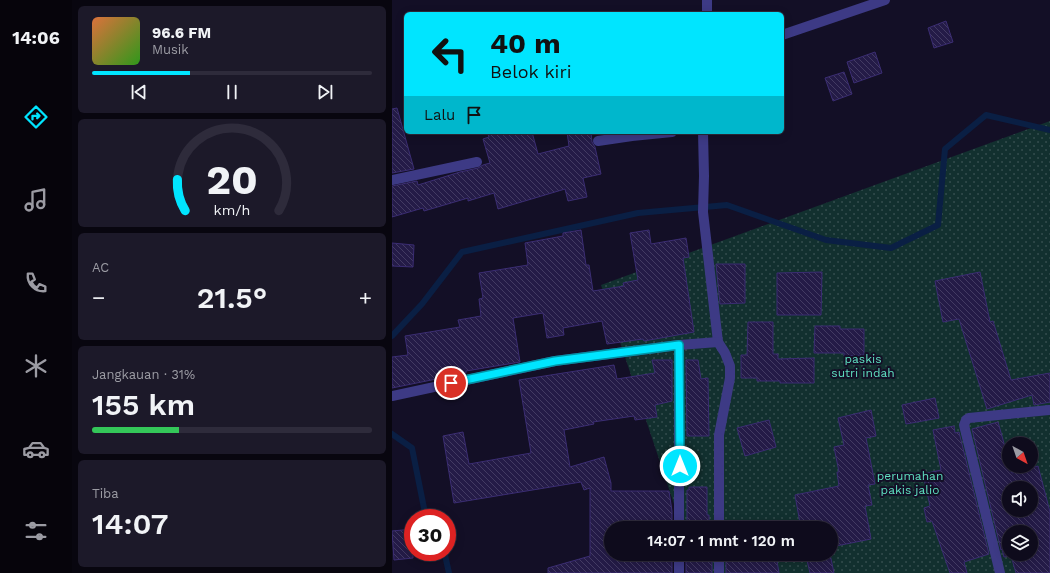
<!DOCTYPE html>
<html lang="id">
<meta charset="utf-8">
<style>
:root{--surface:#0e0b1c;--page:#1c1929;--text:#f1f3f6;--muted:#9b9ba3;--line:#2e2b3b;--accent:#00e5ff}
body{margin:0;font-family:"Work Sans",sans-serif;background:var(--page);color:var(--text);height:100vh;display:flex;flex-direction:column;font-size:15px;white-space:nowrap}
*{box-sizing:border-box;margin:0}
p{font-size:13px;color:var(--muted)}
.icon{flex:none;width:22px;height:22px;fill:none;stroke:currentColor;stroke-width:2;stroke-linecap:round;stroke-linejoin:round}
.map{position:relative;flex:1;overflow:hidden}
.panel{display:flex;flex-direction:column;gap:6px;padding:6px;background:#08060f;width:320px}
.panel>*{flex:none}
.guide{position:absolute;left:12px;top:12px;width:380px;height:122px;border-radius:6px;box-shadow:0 2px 10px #0003,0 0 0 1px var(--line);background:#00e5ff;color:#111;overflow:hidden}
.needle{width:26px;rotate:140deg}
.buttons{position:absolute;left:610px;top:437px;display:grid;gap:8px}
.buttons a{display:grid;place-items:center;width:36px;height:36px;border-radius:50%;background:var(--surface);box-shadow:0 2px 10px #0003,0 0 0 1px var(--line);font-size:20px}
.speed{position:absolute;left:12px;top:509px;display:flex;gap:8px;font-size:20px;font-weight:700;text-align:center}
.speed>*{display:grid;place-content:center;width:52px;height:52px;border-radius:50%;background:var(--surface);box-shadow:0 2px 10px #0003,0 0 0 1px var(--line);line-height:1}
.speed .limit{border:6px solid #d22;background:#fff;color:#111}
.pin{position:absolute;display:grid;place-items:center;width:34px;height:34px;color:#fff;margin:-17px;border:2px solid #fff;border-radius:50%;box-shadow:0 1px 4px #0007}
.me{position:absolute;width:44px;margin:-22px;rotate:0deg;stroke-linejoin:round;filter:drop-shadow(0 0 3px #0008)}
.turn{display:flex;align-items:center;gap:14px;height:84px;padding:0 20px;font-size:18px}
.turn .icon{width:52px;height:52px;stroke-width:2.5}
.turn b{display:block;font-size:28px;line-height:34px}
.then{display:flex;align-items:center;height:38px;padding:0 20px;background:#0003;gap:8px;font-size:15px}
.big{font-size:30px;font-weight:600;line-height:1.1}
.panel .tile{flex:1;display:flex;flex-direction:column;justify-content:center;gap:6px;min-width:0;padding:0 14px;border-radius:6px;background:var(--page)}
.panel .dial{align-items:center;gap:0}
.dial svg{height:104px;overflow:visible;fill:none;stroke:var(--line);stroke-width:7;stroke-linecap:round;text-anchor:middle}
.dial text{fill:var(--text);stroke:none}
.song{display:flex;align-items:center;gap:12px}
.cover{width:48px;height:48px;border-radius:6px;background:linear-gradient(135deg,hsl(20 70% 55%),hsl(110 70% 35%))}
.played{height:4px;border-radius:2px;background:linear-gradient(90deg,var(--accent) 35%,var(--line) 35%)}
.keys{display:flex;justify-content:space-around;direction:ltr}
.heat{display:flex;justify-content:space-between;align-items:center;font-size:22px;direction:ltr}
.charge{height:6px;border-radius:3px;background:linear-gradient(90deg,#34c759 31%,var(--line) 0)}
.trip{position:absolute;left:212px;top:521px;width:234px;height:40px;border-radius:20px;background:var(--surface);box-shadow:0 2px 10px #0003,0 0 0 1px var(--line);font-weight:600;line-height:40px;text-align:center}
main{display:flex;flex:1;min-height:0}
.menu{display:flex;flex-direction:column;width:72px;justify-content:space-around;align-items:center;background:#06040b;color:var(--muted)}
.menu .icon{width:28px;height:28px}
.menu .selected{color:var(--accent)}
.menu b{font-size:18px;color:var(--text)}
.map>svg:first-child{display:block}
.park{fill:url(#park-dots);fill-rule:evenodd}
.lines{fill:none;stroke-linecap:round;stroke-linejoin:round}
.stream{stroke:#0a1f44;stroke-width:6}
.building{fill:url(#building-back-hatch);stroke:#3b2d73;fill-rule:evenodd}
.street{stroke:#3d3a85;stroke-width:10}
.route-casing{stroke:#0095a6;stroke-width:10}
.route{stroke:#00e5ff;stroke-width:7}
.labels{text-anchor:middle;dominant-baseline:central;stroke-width:4;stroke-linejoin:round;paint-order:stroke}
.park-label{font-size:12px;fill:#5fe0c0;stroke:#130f26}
</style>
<main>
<nav class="menu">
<b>14:06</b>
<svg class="icon selected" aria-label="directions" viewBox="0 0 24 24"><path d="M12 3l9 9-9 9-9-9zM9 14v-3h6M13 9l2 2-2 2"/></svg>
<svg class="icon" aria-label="music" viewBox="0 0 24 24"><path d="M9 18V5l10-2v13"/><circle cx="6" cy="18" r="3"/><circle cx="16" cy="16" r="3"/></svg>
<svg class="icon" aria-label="phone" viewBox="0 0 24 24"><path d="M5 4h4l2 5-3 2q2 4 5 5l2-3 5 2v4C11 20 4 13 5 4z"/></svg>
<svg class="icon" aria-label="climate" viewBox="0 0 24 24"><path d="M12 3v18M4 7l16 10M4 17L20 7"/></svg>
<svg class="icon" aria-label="car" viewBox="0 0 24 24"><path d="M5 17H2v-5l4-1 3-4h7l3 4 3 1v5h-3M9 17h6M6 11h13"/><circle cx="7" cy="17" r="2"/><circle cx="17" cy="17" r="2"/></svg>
<svg class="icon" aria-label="filters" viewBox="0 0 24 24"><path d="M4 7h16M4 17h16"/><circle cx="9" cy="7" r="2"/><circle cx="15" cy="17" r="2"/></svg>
</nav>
<section class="panel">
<div class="tile">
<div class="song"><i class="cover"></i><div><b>96.6 FM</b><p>Musik</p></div></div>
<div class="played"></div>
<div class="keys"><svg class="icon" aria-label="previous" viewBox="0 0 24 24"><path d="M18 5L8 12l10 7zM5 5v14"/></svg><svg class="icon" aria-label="pause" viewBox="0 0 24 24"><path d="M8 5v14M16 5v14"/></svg><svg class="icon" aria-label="next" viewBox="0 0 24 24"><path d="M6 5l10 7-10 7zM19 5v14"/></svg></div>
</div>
<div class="tile dial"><svg viewBox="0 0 100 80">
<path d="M14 69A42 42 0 1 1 86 69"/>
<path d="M14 69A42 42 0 0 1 8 45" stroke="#00e5ff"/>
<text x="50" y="56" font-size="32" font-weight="700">20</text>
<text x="50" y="72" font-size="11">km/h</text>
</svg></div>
<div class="tile"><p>AC</p>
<div class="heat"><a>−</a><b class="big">21.5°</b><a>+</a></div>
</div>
<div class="tile"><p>Jangkauan · 31%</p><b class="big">155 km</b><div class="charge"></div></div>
<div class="tile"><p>Tiba</p><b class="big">14:07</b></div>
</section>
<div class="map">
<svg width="658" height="573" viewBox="0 0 658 573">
<defs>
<pattern id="park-dots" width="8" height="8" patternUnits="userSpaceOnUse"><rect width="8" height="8" fill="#12302f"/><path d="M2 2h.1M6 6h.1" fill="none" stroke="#344d4e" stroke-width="1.8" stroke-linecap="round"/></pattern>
<pattern id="building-back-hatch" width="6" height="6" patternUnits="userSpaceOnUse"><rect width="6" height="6" fill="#241b47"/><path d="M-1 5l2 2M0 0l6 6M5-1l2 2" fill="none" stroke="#433b63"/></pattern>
</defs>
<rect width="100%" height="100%" fill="#130f26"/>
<!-- park -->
<path class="park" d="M658,121V573H305L298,554H439V528H290L209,285ZM617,444H639V466H617ZM617,488H639V510H617ZM617,532H639V554H617Z"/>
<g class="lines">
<!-- stream -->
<g class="stream">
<polyline points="0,336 30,304 70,252 246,213 335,205 434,240 499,248 546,225 553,149 594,115 658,130"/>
<polyline points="0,434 20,448 34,518"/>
<polyline points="50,552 53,555 57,573"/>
</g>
</g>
<!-- building -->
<g class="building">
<polygon points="554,21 561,42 542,48 536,28"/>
<polygon points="483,52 490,73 462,83 455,62"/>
<polygon points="452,72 460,94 441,101 433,78"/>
<polygon points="5,108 22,169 0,173 0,109"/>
<polygon points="95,132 140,132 146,154 177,146 175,132 199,132 200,142 203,147 209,174 191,178 195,197 176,201 173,189 106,209 102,193 76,201 76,198 32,211 31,208 0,217 0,186 25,181 26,185 68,172 86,168 91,165 98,163 91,139 97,137"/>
<polygon points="189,230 194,265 197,265 201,291 232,286 231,283 246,280 238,233 257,230 259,244 294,238 297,257 291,258 302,332 252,341 251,339 215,344 210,321 171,328 172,335 155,338 151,313 121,318 128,362 74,371 74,373 0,388 0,357 16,355 13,336 68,327 66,320 89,316 87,299 91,298 87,273 136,265 133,243 171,236 171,233"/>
<polygon points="0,243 22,245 21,267 0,266"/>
<polygon points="324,264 353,264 353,303 328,304"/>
<polygon points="430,272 429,315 385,315 385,273"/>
<polygon points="588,272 598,322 601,321 619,380 658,373 658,402 642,405 640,395 595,409 567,319 551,322 543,281"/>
<polygon points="356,322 381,322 381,354 386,354 386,359 422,358 422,383 388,383 388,381 365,381 365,378 349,378 349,355 355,355"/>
<polygon points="423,326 448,326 448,329 472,329 472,355 452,356 452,353 422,353"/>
<polygon points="260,360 280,360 280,401 263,405 265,417 243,420 242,416 201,422 202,424 172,430 178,467 212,457 219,483 219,491 277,491 280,511 280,528 219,528 219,554 280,554 280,573 156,573 156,568 198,556 198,488 192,490 189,482 62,503 51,436 71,432 77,464 139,453 127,380 222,365 225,379 263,373"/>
<polygon points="294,360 306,360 309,379 316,378 317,436 295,436"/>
<polygon points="543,398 547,418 514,424 510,405"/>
<polygon points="479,410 484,436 474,438 483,484 476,485 480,505 473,506 479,539 439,547 439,528 384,528 408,523 403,495 447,486 445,472 447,472 442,447 452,445 446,418"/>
<polygon points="377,420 384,447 353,456 345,428"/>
<path d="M606,422L617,461V466H618L620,473L646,466L658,512V573H624L619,556L612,557L610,549L609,550L580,429ZM617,488H639V510H617ZM617,532H639V554H617Z"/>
<polygon points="562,426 563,433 567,432 597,554 572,562 575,573 558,573 540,521 535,522 532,508 538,506 531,474 549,470 541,430"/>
<polygon points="297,487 315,487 315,515 317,515 317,528 294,528 294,521 295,521 295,490 297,490"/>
<polygon points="21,529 21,558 2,560 0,531"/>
<rect x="294" y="554" width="26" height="19"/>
<polygon points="334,554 438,554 442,573 418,573 414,556 385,561 387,573 334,573"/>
</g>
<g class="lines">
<!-- street -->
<g class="street">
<polyline points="315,14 315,0"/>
<polyline points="390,35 493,0"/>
<polyline points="311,132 312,176 311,212 326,342"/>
<polyline points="206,141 240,136 280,132"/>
<polyline points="0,180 85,162"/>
<polyline points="287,345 287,528"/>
<polyline points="0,396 163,361 287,345 326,342 333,353 338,366 338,378 327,435 327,528"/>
<polyline points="327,554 327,573"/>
<polyline points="287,573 287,554"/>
<polyline points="608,573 572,425 574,420 577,418 657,410"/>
</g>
</g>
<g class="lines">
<!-- route casing -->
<g class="route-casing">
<polyline id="route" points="59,383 163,361 287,345 288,466"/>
</g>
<!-- route -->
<use href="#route" class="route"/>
</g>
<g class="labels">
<!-- park labels -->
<g class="park-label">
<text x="471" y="359">paskis<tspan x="471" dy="14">sutri indah</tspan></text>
<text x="518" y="476">perumahan<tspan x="518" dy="14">pakis jalio</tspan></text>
</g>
</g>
</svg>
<div class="buttons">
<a><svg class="needle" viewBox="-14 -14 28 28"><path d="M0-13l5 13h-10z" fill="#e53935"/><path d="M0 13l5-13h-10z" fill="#9b9ba3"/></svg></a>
<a><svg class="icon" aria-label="sound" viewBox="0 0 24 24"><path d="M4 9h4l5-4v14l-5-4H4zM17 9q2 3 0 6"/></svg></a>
<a><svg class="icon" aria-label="layers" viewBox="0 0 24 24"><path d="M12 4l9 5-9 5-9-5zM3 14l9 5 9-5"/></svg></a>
</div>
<div class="speed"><div class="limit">30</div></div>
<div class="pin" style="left:59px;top:383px;background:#d93025"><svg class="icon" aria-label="arrive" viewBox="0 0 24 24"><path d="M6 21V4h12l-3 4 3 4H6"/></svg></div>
<svg class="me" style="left:288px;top:466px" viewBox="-20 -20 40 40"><circle r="17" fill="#00e5ff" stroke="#fff" stroke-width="3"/><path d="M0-11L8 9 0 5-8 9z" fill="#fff"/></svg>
<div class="trip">14:07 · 1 mnt · 120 m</div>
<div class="guide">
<div class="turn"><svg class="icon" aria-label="left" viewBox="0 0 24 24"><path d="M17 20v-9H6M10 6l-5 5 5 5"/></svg><div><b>40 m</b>Belok kiri</div></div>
<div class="then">Lalu<svg class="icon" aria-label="arrive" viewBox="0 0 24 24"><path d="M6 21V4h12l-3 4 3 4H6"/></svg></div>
</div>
</div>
</main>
